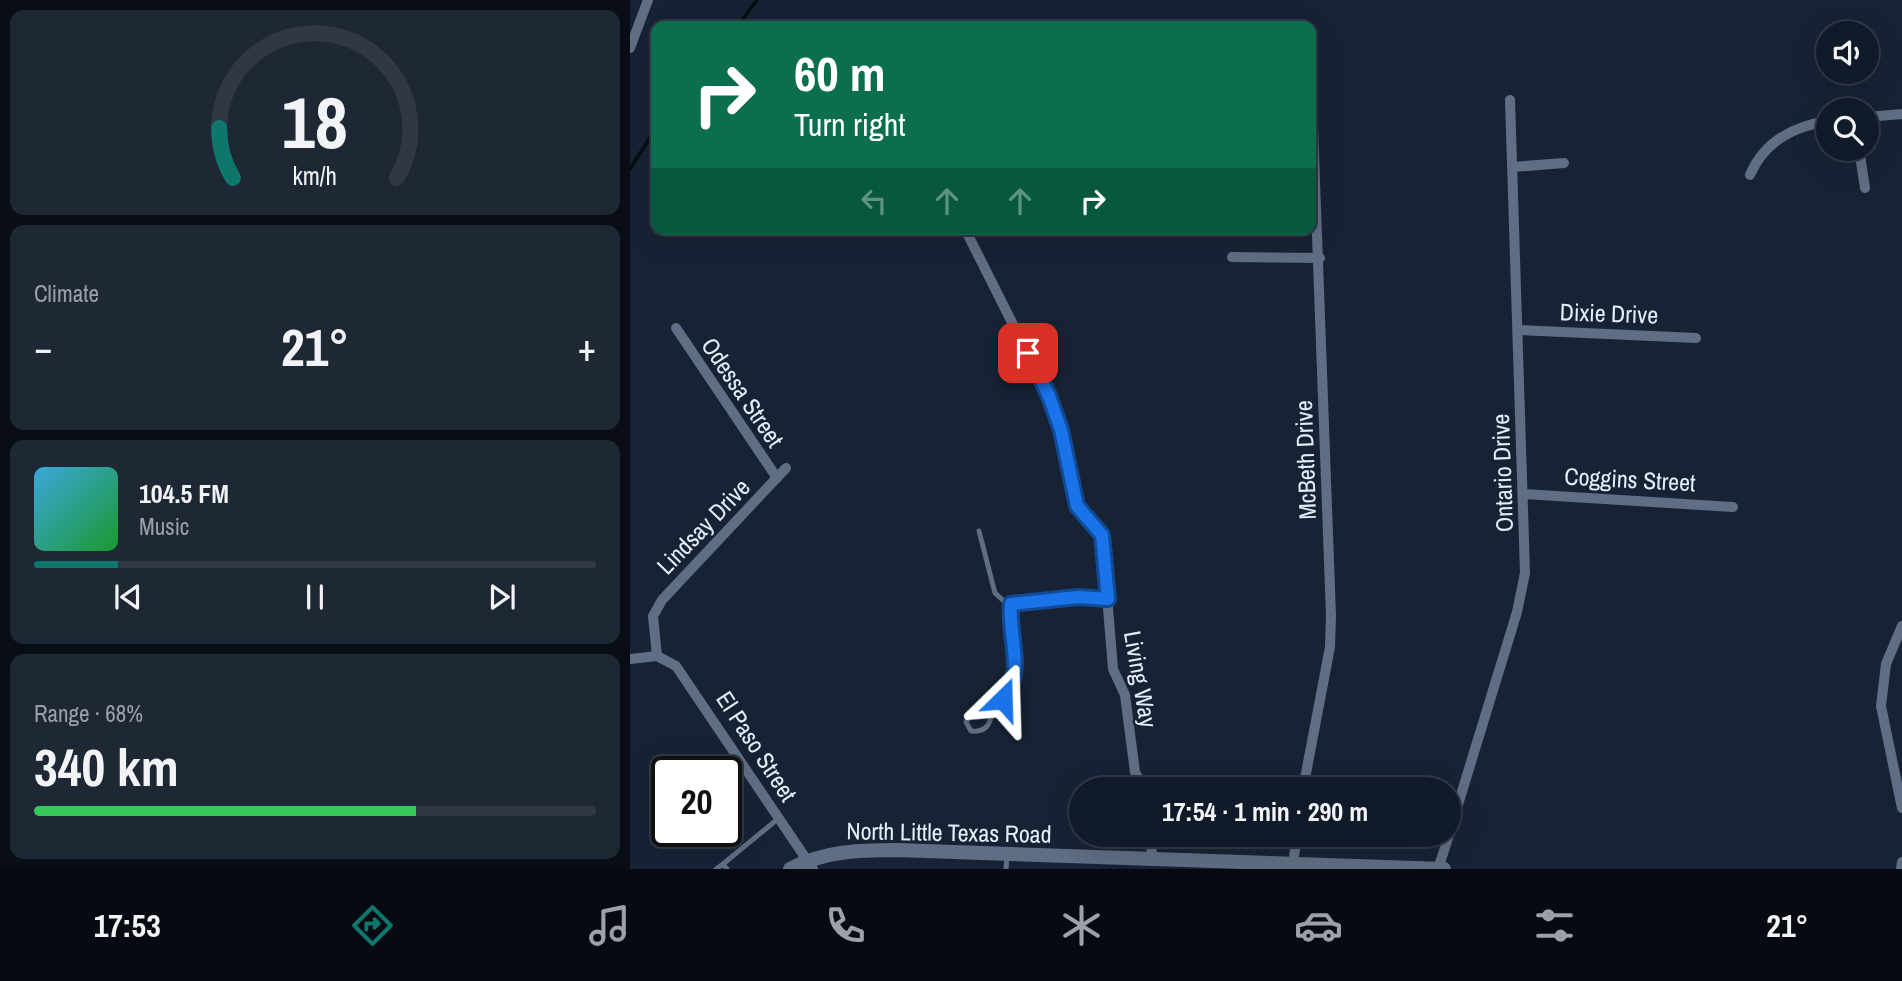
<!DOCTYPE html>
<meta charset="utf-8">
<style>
:root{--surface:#111a28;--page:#1e2734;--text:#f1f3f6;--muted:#9ca1a8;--line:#303845;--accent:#0f766e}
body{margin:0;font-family:"Archivo Narrow",sans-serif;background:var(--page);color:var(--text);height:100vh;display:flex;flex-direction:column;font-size:26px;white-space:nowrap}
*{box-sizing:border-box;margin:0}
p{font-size:23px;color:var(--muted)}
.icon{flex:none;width:38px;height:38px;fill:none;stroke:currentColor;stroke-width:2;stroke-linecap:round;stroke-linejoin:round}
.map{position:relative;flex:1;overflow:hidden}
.details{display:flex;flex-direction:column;gap:10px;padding:10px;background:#090e16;width:630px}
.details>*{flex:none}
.top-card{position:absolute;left:21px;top:21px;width:665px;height:214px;border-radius:14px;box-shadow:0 7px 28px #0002,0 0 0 2px var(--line);background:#0b6e4f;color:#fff;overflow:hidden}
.controls{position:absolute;left:1186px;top:21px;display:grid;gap:14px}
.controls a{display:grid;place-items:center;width:63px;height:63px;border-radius:50%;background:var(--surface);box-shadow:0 7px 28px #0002,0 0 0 2px var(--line);font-size:35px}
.speed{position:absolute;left:21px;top:756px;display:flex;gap:14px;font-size:35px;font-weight:700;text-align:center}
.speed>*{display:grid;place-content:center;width:91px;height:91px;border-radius:50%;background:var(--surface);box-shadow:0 7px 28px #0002,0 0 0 2px var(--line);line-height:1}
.speed .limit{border:4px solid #111;border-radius:10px;background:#fff;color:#111}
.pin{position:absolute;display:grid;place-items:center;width:60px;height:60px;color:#fff;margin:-30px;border-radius:14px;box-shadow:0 4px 10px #0006}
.me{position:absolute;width:77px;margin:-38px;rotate:22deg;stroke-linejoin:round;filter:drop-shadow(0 0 5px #0008)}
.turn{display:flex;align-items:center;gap:24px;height:147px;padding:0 28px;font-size:32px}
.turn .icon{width:91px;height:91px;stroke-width:2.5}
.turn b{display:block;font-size:49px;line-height:60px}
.lanes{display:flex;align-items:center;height:66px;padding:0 28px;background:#0003;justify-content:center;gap:35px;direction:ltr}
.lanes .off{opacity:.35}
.big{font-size:52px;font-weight:800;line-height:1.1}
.details .tile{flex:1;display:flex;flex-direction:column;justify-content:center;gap:10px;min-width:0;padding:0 24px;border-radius:14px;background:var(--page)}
.details .dial{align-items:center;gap:0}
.dial svg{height:182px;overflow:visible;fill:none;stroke:var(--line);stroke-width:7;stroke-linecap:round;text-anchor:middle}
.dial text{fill:var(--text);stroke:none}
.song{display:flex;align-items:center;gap:21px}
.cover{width:84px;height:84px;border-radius:10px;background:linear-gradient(135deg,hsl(200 70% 55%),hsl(130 70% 35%))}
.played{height:7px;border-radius:4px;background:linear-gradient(90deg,var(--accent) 15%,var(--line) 15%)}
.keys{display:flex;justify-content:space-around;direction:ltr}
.heat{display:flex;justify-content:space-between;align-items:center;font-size:38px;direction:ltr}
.charge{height:10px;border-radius:5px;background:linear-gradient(90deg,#34c759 68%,var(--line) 0)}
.trip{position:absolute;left:439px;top:777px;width:392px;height:70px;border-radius:35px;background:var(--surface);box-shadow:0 7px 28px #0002,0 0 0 2px var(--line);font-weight:800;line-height:70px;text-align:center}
.tab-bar{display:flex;height:112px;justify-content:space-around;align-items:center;background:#070a10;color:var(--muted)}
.tab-bar .icon{width:49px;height:49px}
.tab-bar .selected{color:var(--accent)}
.tab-bar b{font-size:32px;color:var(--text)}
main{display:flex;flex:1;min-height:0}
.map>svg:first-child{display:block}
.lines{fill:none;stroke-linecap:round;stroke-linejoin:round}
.stream{stroke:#021010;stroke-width:3.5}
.service{stroke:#606e85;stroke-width:5}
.minor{stroke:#606e85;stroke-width:10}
.tertiary{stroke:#606e85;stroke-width:14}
.route-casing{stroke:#114b97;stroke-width:18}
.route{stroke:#1a73e8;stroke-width:12}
.labels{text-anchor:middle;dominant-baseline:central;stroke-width:5;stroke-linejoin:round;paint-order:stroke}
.street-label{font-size:24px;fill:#e5edfa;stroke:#172335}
</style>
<main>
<section class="details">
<div class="tile dial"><svg viewBox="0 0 100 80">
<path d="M14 69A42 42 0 1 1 86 69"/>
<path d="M14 69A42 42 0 0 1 8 47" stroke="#0f766e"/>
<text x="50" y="56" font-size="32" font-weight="700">18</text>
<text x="50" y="72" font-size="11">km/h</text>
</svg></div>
<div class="tile"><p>Climate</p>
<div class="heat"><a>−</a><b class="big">21°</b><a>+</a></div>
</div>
<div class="tile">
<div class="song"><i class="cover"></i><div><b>104.5 FM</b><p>Music</p></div></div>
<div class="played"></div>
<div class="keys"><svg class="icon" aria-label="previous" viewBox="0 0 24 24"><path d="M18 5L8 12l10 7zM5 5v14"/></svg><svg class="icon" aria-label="pause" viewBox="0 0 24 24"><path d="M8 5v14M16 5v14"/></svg><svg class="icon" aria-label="next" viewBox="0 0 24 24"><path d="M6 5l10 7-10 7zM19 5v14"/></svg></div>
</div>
<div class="tile"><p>Range · 68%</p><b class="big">340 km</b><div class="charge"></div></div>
</section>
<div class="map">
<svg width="1272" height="869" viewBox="0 0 1272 869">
<rect width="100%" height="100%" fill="#172335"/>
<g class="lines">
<!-- stream -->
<g class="stream">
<polyline points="108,26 127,0"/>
<polyline points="0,169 26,128"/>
</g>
<!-- service -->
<g class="service">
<polyline points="349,531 365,593 376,603 448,597 478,599"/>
<path d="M359,707C364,721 357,733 341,731L336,722C344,708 362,710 373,699C398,675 378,635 381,604"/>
<polyline points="93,864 149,818"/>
<polyline points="86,869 93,864 97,869"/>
<polyline points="376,869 377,854"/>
</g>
<!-- minor -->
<g class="minor">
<polyline points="0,48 18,0"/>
<polyline points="1237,117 1272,114"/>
<polyline points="1229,149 1235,188"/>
<polyline points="883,167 934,163"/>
<path d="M1120,175C1134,142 1163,126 1199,121"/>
<polyline points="335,229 419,396 431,430 447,506 472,535 483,669 495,695 505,772 514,789"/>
<polyline points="602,257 690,258"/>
<polyline points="46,328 147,478"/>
<polyline points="889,330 1066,338"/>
<polyline points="894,494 1103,507"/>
<polyline points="1272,626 1256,664 1251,706 1272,808"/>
<polyline points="27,656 23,616 32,600 156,468"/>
<polyline points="0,659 27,656 46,666 183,869"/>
<polyline points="673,789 700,647 701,616 683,127"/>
<polyline points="819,834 887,612 895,573 880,100"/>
<polyline points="521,835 522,860"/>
<polyline points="663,864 667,835"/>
<polyline points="808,869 819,835"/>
<polyline points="1271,869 1272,862"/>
</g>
<!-- tertiary -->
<path class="tertiary" d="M160,869C194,851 230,850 267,850L814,869"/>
</g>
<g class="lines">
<!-- route casing -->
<g class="route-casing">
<path id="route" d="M373,699C396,670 378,639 381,604L448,597L478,599L472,535L447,506L431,430L419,396L398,353"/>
</g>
<!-- route -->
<use href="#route" class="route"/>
</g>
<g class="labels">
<!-- street labels -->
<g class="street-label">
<text transform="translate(979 313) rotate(2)">Dixie Drive</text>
<text transform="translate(113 392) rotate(56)">Odessa Street</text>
<text transform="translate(675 460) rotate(-92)">McBeth Drive</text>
<text transform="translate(872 473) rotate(-92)">Ontario Drive</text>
<text transform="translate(1000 479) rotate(3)">Coggins Street</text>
<text transform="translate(73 526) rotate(-46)">Lindsay Drive</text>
<text transform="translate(511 679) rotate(80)">Living Way</text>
<text transform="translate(127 746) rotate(57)">El Paso Street</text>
<text transform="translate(319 832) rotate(1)">North Little Texas Road</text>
</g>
</g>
</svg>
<div class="controls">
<a><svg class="icon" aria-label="sound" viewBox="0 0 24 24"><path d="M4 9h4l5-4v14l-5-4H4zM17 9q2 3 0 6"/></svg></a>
<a><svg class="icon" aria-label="search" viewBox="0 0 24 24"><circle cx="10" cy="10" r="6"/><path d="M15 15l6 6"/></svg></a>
</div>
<div class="speed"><div class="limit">20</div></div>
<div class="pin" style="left:398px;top:353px;background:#d93025"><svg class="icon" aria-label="arrive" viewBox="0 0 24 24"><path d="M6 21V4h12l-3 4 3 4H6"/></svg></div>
<svg class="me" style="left:373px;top:699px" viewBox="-20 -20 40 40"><path d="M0-17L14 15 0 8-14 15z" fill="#1a73e8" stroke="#fff" stroke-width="4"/></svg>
<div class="trip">17:54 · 1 min · 290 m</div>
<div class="top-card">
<div class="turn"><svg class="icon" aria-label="right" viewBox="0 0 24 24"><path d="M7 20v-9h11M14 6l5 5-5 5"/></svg><div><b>60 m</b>Turn right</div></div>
<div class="lanes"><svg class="icon off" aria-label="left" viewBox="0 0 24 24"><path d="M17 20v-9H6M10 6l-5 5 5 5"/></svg><svg class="icon off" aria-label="ahead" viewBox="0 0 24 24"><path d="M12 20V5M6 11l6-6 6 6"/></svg><svg class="icon off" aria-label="ahead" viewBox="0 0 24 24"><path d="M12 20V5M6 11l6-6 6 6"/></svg><svg class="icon" aria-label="right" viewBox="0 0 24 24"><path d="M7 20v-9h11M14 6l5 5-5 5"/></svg></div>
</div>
</div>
</main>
<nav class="tab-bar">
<b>17:53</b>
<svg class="icon selected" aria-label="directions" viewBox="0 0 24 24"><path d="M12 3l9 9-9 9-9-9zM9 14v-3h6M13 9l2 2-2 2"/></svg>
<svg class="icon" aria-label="music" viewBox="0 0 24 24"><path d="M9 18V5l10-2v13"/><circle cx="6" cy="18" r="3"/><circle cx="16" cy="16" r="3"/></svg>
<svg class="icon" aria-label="phone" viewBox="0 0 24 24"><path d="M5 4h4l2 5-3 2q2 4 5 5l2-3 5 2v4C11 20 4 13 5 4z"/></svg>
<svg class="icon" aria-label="climate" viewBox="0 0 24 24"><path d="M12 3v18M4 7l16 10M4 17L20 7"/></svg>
<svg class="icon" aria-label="car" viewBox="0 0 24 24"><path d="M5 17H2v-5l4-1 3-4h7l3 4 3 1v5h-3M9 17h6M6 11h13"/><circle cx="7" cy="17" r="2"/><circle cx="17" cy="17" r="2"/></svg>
<svg class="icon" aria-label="filters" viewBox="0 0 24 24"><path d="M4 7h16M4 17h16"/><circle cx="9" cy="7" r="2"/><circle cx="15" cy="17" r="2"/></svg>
<b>21°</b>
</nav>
